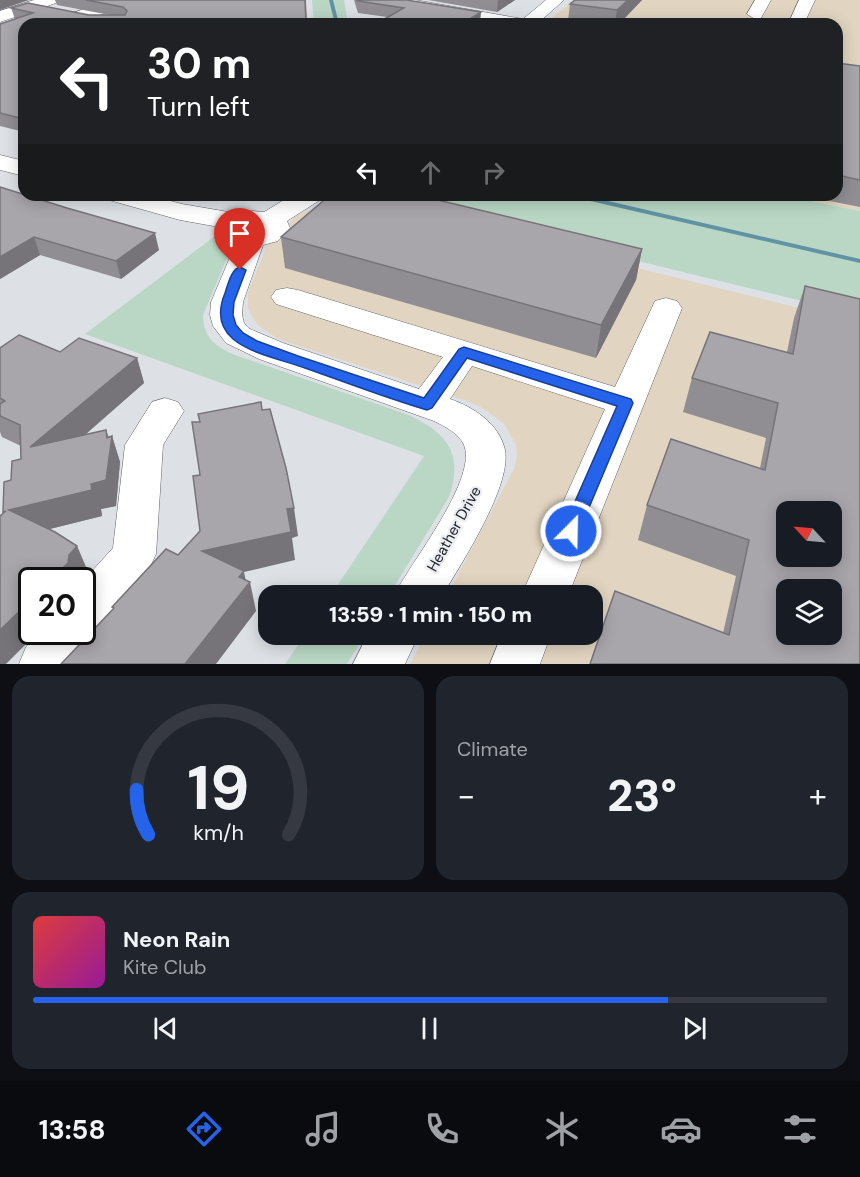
<!DOCTYPE html>
<meta charset="utf-8">
<style>
:root{--surface:#171b24;--page:#20242c;--text:#f1f3f6;--muted:#9ea1a6;--line:#363941;--accent:#2563eb}
body{margin:0;font-family:"DM Sans",sans-serif;background:var(--page);color:var(--text);height:100vh;display:flex;flex-direction:column;font-size:22px;white-space:nowrap}
*{box-sizing:border-box;margin:0}
p{font-size:20px;color:var(--muted)}
.icon{flex:none;width:33px;height:33px;fill:none;stroke:currentColor;stroke-width:2;stroke-linecap:round;stroke-linejoin:round}
.map{position:relative;height:664px;overflow:hidden}
.side{display:flex;flex-direction:column;gap:12px;padding:12px;background:#0d0f14;flex:1}
.side>*{flex:none}
.banner{position:absolute;left:18px;top:18px;width:825px;height:183px;border-radius:18px;box-shadow:0 3px 15px #0003;background:#202124;color:#fff;overflow:hidden}
.needle{width:39px;rotate:296deg}
.fabs{position:absolute;left:776px;top:501px;display:grid;gap:12px}
.fabs a{display:grid;place-items:center;width:66px;height:66px;border-radius:12px;background:var(--surface);box-shadow:0 3px 15px #0003;font-size:30px}
.speed{position:absolute;left:18px;top:567px;display:flex;gap:12px;font-size:30px;font-weight:700;text-align:center}
.speed>*{display:grid;place-content:center;width:78px;height:78px;border-radius:50%;background:var(--surface);box-shadow:0 3px 15px #0003;line-height:1}
.speed .limit{border:3px solid #111;border-radius:9px;background:#fff;color:#111}
.pin{position:absolute;display:grid;place-items:center;width:51px;height:51px;color:#fff;margin:-62px -26px;border-radius:50% 50% 50% 0;rotate:-45deg;box-shadow:0 0 6px #0007}
.pin .icon{rotate:45deg}
.me{position:absolute;width:66px;margin:-33px;rotate:23deg;stroke-linejoin:round;filter:drop-shadow(0 0 4px #0008)}
.turn{display:flex;align-items:center;gap:21px;height:126px;padding:0 30px;font-size:27px}
.turn .icon{width:78px;height:78px;stroke-width:2.5}
.turn b{display:block;font-size:42px;line-height:51px}
.lanes{display:flex;align-items:center;height:57px;padding:0 30px;background:#0003;justify-content:center;gap:30px;direction:ltr}
.lanes .off{opacity:.35}
.big{font-size:45px;font-weight:800;line-height:1.1}
.side .card{flex:1;display:flex;flex-direction:column;justify-content:center;gap:9px;min-width:0;padding:0 21px;border-radius:18px;background:var(--page)}
.side .dial{align-items:center;gap:0}
.dial svg{height:156px;overflow:visible;fill:none;stroke:var(--line);stroke-width:7;stroke-linecap:round;text-anchor:middle}
.dial text{fill:var(--text);stroke:none}
.song{display:flex;align-items:center;gap:18px}
.cover{width:72px;height:72px;border-radius:9px;background:linear-gradient(135deg,hsl(0 70% 55%),hsl(300 70% 35%))}
.played{height:6px;border-radius:3px;background:linear-gradient(90deg,var(--accent) 80%,var(--line) 80%)}
.keys{display:flex;justify-content:space-around;direction:ltr}
.heat{display:flex;justify-content:space-between;align-items:center;font-size:33px;direction:ltr}
.side .tiles{flex:1;display:grid;gap:12px;grid-template-columns:1fr 1fr}
.card:last-child{grid-column:span 2}
.trip{position:absolute;left:258px;top:585px;width:345px;height:60px;border-radius:18px;background:var(--surface);box-shadow:0 3px 15px #0003;font-weight:800;line-height:60px;text-align:center}
.menu{display:flex;height:96px;justify-content:space-around;align-items:center;background:#090b0e;color:var(--muted)}
.menu .icon{width:42px;height:42px}
.menu .active{color:var(--accent)}
.menu b{font-size:27px;color:var(--text)}
.map>svg:first-child{display:block}
.commercial{fill:#e1d5c1;fill-rule:evenodd}
.green{fill:#b9d7c4}
.lines{fill:none;stroke-linecap:round;stroke-linejoin:round}
.stream{fill:#6093a3;fill-rule:evenodd}
.minor-casing{stroke:#62656a;stroke-width:1}
.minor{fill:#fff;fill-rule:evenodd}
.wall{fill:#908e93}
.shaded-wall{fill:#767478}
.building{fill:#a8a5ab;stroke:#767478;stroke-width:1.5;fill-rule:evenodd}
.route{fill:#2563eb;stroke:#184099;stroke-width:1.5}
.labels{text-anchor:middle;dominant-baseline:central;stroke-width:4.5;stroke-linejoin:round;paint-order:stroke}
.street-label{font-size:15px;fill:#1e1f21;stroke:#eaeef3}
</style>
<div class="map">
<svg width="860" height="664" viewBox="0 0 860 664">
<rect width="100%" height="100%" fill="#dde1e6"/>
<!-- commercial -->
<g class="commercial">
<polygon points="574,0 860,0 860,211 781,195 837,195 837,24 544,24"/>
<path d="M341,195L860,323V664H410L426,635L592,634V596L447,595L514,469L517,457L516,445L504,424L484,409L470,402L278,339L259,326L252,317L248,308V292L268,244L295,217ZM786,512H831V556H786ZM786,590H831V634H786Z"/>
</g>
<!-- green -->
<g class="green">
<polygon points="312,0 344,0 348,24 314,24"/>
<polygon points="367,195 781,195 860,211 860,315"/>
<path d="M223,230L231,235L233,244L203,315C203,338 216,347 235,355L406,414C447,432 464,453 449,497L389,595H331L424,456L85,334Z"/>
<polygon points="305,635 305,634 365,635 347,664 285,664"/>
</g>
<g class="lines">
<!-- stream -->
<g class="stream">
<polygon points="329,0 333,0 339,24 335,24"/>
<polygon points="569,195 582,195 860,259 860,263 573,197"/>
</g>
<!-- minor casing -->
<g class="minor-casing">
<g id="minor">
<polygon points="34,0 58,0 56,3 0,22 0,11"/>
<polygon points="109,0 132,0 130,3 85,21 79,22 71,17 73,13"/>
<polygon points="399,0 415,0 523,19 546,0 564,0 537,24 493,24 409,10 403,8"/>
<polygon points="755,0 771,0 761,18 755,19 747,14"/>
<polygon points="799,0 815,0 804,24 792,24 790,20"/>
<polygon points="0,155 24,161 24,176 0,170"/>
<path d="M105,195H148L182,204L240,214L252,211L264,212L292,195H324L320,200L287,221L290,228L278,241L263,245L243,302L242,315L244,323L250,329L283,343L419,389L443,357L276,304L271,297L276,290L287,288L298,290L615,387L655,301L666,298L677,301L682,308L568,596H521L605,409L472,366L450,399C473,407 499,423 505,450C512,486 461,564 442,596H394C409,564 481,476 463,443C458,433 444,426 434,421L259,359L226,343L213,326L210,315L211,302L236,243L228,239L224,233L225,228L180,220L109,200Z"/>
<polygon points="165,398 178,402 184,411 163,445 156,554 150,567 99,632 95,634 88,648 75,664 19,664 26,647 40,632 82,632 82,582 113,548 125,445 152,402"/>
<polygon points="368,634 419,634 405,664 353,664"/>
<polygon points="502,634 551,634 540,664 490,664"/>
</g>
</g>
<!-- minor -->
<use href="#minor" class="minor"/>
</g>
<!-- wall -->
<g class="wall">
<polygon points="55,0 306,0 307,24 24,24 24,132 0,126 0,24 15,19 11,8 89,15 110,15 57,5"/>
<polygon points="354,0 407,0 480,24 379,24 379,22 387,17 358,13"/>
<polygon points="428,0 515,0 497,12"/>
<polygon points="642,0 619,24 586,24 568,21 570,4"/>
<polygon points="837,63 860,66 860,207 799,195 837,195"/>
<polygon points="0,187 159,250 121,279 40,255 0,279"/>
<polygon points="281,237 642,249 636,280 596,358 285,268"/>
<polygon points="805,286 860,664 590,664 723,633 736,576 638,540 647,505 760,468 766,438 683,412 692,378 787,352 794,318"/>
<polygon points="0,348 137,358 144,383 85,435 109,437 112,436 120,462 116,506 101,509 102,516 49,529 77,546 88,572 80,580 32,580 4,513 11,480 21,459 21,446 2,437 0,432"/>
</g>
<!-- shaded-wall -->
<g class="shaded-wall">
<polygon points="0,0 29,0 0,10"/>
<polygon points="498,0 515,0 497,12"/>
<polygon points="628,0 642,0 619,24 615,24 617,10"/>
<polygon points="481,12 480,24 462,24"/>
<polygon points="155,233 159,250 121,279 116,261"/>
<polygon points="34,237 40,255 0,279 0,257"/>
<polygon points="642,249 636,280 596,358 601,325"/>
<polygon points="137,358 144,383 41,473 30,447"/>
<polygon points="106,430 111,443 112,436 120,462 116,506 101,509 102,516 22,536 9,510 91,484 107,438"/>
<polygon points="294,508 298,536 292,538 295,560 244,572 247,586 250,582 256,611 216,664 185,664 239,577 202,551 287,509"/>
<polygon points="77,546 88,572 80,580 50,580 69,555"/>
<polygon points="32,599 32,632 38,632 6,664 0,664 0,630"/>
</g>
<!-- building -->
<g class="building">
<polygon points="86,0 305,0 306,23 24,24 24,119 0,113 0,24 33,13 11,8 28,3 89,15 125,15 127,11 123,7"/>
<polygon points="357,0 407,0 481,12 462,24 391,24 379,22 404,8 358,1"/>
<polygon points="575,0 628,0 617,10 570,4"/>
<polygon points="837,63 860,66 860,180 837,175"/>
<polygon points="0,187 67,208 155,233 116,261 34,237 0,257"/>
<polygon points="330,195 417,195 642,249 601,325 281,237"/>
<path d="M805,286L860,299V664H590L615,591L729,635L749,540L647,505L671,439L765,470L778,403L692,378L710,332L793,354ZM786,512H831V556H786ZM786,590H831V634H786Z"/>
<polygon points="19,335 60,352 79,338 137,358 30,447 106,430 107,438 112,436 106,480 91,484 92,490 9,510 55,532 77,546 69,555 68,563 50,580 32,580 32,599 0,630 0,516 6,511 3,512 4,482 11,480 12,461 21,459 20,425 0,416 0,404 5,401 0,398 0,348"/>
<polygon points="261,402 262,410 270,409 286,468 294,508 287,509 291,532 202,551 244,571 239,577 250,582 185,664 61,664 114,608 112,607 166,549 178,555 200,531 193,476 200,475 192,422 200,422 198,414"/>
</g>
<!-- route -->
<path class="route" d="M240,267L246,270L234,302L233,315L236,325L243,333L257,341L298,356L424,398L459,349L464,347L631,399L633,403L577,536L571,539L565,536L562,531L617,406L467,358L432,408L427,410C386,398 345,382 305,368C283,360 251,354 233,339C218,326 218,310 225,293C228,285 231,269 240,267Z"/>
<g class="labels">
<!-- street labels -->
<g class="street-label">
<text transform="translate(454 529) rotate(-61)">Heather Drive</text>
</g>
</g>
</svg>
<div class="fabs">
<a><svg class="needle" viewBox="-14 -14 28 28"><path d="M0-13l5 13h-10z" fill="#e53935"/><path d="M0 13l5-13h-10z" fill="#9ea1a6"/></svg></a>
<a><svg class="icon" aria-label="layers" viewBox="0 0 24 24"><path d="M12 4l9 5-9 5-9-5zM3 14l9 5 9-5"/></svg></a>
</div>
<div class="speed"><div class="limit">20</div></div>
<div class="pin" style="left:240px;top:270px;background:#d93025"><svg class="icon" aria-label="arrive" viewBox="0 0 24 24"><path d="M6 21V4h12l-3 4 3 4H6"/></svg></div>
<svg class="me" style="left:571px;top:531px" viewBox="-20 -20 40 40"><circle r="17" fill="#2563eb" stroke="#fff" stroke-width="3"/><path d="M0-11L8 9 0 5-8 9z" fill="#fff"/></svg>
<div class="trip">13:59 · 1 min · 150 m</div>
<div class="banner">
<div class="turn"><svg class="icon" aria-label="left" viewBox="0 0 24 24"><path d="M17 20v-9H6M10 6l-5 5 5 5"/></svg><div><b>30 m</b>Turn left</div></div>
<div class="lanes"><svg class="icon" aria-label="left" viewBox="0 0 24 24"><path d="M17 20v-9H6M10 6l-5 5 5 5"/></svg><svg class="icon off" aria-label="ahead" viewBox="0 0 24 24"><path d="M12 20V5M6 11l6-6 6 6"/></svg><svg class="icon off" aria-label="right" viewBox="0 0 24 24"><path d="M7 20v-9h11M14 6l5 5-5 5"/></svg></div>
</div>
</div>
<section class="side">
<div class="tiles">
<div class="card dial"><svg viewBox="0 0 100 80">
<path d="M14 69A42 42 0 1 1 86 69"/>
<path d="M14 69A42 42 0 0 1 8 46" stroke="#2563eb"/>
<text x="50" y="56" font-size="32" font-weight="700">19</text>
<text x="50" y="72" font-size="11">km/h</text>
</svg></div>
<div class="card"><p>Climate</p>
<div class="heat"><a>−</a><b class="big">23°</b><a>+</a></div>
</div>
<div class="card">
<div class="song"><i class="cover"></i><div><b>Neon Rain</b><p>Kite Club</p></div></div>
<div class="played"></div>
<div class="keys"><svg class="icon" aria-label="previous" viewBox="0 0 24 24"><path d="M18 5L8 12l10 7zM5 5v14"/></svg><svg class="icon" aria-label="pause" viewBox="0 0 24 24"><path d="M8 5v14M16 5v14"/></svg><svg class="icon" aria-label="next" viewBox="0 0 24 24"><path d="M6 5l10 7-10 7zM19 5v14"/></svg></div>
</div>
</div>
</section>
<nav class="menu">
<b>13:58</b>
<svg class="icon active" aria-label="directions" viewBox="0 0 24 24"><path d="M12 3l9 9-9 9-9-9zM9 14v-3h6M13 9l2 2-2 2"/></svg>
<svg class="icon" aria-label="music" viewBox="0 0 24 24"><path d="M9 18V5l10-2v13"/><circle cx="6" cy="18" r="3"/><circle cx="16" cy="16" r="3"/></svg>
<svg class="icon" aria-label="phone" viewBox="0 0 24 24"><path d="M5 4h4l2 5-3 2q2 4 5 5l2-3 5 2v4C11 20 4 13 5 4z"/></svg>
<svg class="icon" aria-label="climate" viewBox="0 0 24 24"><path d="M12 3v18M4 7l16 10M4 17L20 7"/></svg>
<svg class="icon" aria-label="car" viewBox="0 0 24 24"><path d="M5 17H2v-5l4-1 3-4h7l3 4 3 1v5h-3M9 17h6M6 11h13"/><circle cx="7" cy="17" r="2"/><circle cx="17" cy="17" r="2"/></svg>
<svg class="icon" aria-label="filters" viewBox="0 0 24 24"><path d="M4 7h16M4 17h16"/><circle cx="9" cy="7" r="2"/><circle cx="15" cy="17" r="2"/></svg>
</nav>
